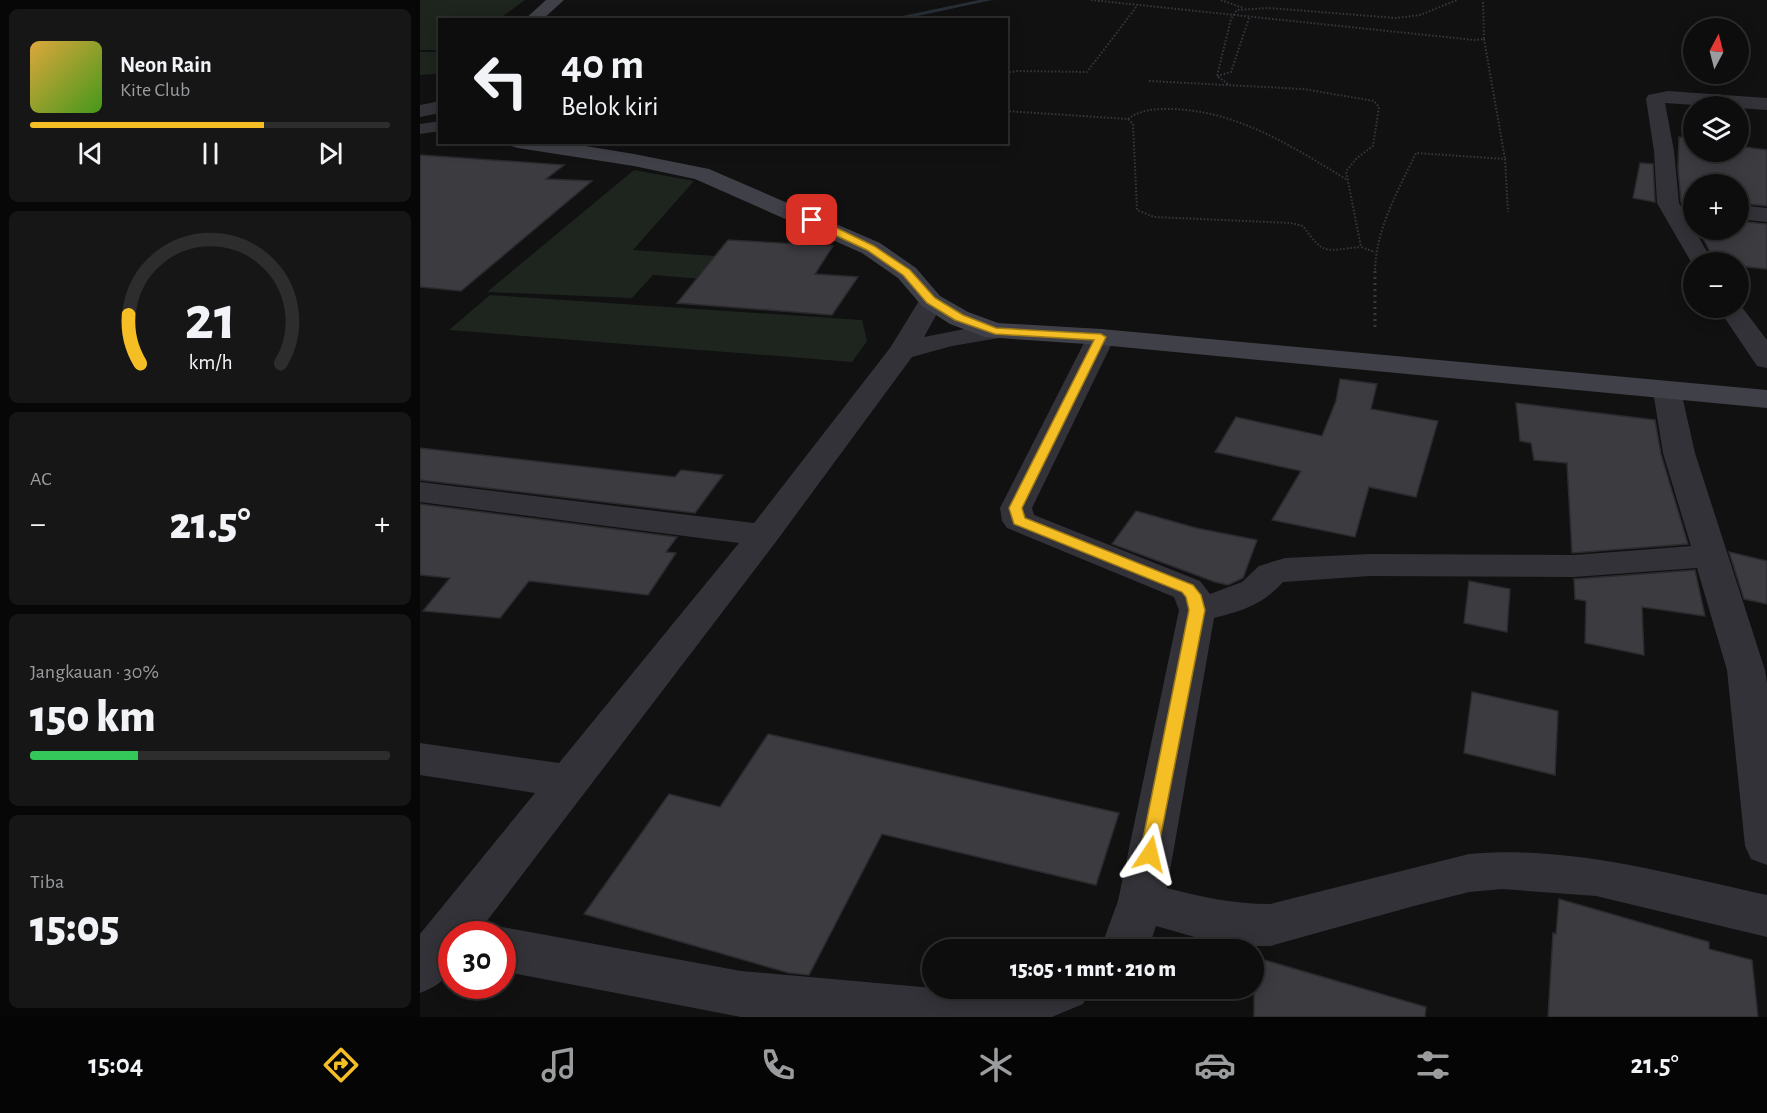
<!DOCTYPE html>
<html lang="id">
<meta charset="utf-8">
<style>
:root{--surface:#0d0d0e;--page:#161617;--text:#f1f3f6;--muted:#9a9c9e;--line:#2d2d2e;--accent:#f6be25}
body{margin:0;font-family:"Alegreya Sans",sans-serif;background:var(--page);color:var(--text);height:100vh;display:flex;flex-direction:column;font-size:22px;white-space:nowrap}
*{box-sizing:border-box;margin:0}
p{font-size:20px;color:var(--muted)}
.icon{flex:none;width:33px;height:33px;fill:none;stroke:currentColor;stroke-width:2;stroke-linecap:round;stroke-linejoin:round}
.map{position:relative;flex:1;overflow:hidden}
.side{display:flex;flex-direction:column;gap:9px;padding:9px;background:#070708;width:420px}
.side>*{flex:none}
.banner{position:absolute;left:18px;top:18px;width:570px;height:126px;border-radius:0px;box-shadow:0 3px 15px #0003,0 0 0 2px var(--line);background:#0d0d0e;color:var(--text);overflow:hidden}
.needle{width:39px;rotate:7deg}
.buttons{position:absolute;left:1263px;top:18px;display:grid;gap:12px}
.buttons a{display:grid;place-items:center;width:66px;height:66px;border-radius:50%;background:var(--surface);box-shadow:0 3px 15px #0003,0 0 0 2px var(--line);font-size:30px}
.speed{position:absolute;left:18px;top:921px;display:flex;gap:12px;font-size:30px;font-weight:700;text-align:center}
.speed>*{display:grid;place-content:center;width:78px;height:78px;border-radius:50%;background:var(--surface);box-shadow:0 3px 15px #0003,0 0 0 2px var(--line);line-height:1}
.speed .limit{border:9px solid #d22;background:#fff;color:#111}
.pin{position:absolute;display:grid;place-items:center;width:51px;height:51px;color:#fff;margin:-26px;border-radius:12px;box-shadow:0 3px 9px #0006}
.me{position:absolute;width:66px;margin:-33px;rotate:10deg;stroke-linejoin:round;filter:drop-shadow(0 0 4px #0008)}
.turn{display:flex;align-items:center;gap:21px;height:126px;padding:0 24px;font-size:27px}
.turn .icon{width:78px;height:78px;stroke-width:2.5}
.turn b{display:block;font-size:42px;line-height:51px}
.big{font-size:45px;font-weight:800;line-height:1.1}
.side .card{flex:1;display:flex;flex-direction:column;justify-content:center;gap:9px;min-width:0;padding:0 21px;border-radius:9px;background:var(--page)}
.side .dial{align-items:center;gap:0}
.dial svg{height:156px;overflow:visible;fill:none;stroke:var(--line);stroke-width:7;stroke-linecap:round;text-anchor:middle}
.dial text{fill:var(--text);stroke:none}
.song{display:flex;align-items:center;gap:18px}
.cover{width:72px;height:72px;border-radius:9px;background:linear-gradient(135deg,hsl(40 70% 55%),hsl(100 70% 35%))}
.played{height:6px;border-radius:3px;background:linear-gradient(90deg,var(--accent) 65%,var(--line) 65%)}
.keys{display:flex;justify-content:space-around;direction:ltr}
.heat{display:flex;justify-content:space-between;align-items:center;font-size:33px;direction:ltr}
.charge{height:9px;border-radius:4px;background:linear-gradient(90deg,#34c759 30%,var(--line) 0)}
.trip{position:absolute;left:502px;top:939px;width:342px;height:60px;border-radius:30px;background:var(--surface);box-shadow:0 3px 15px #0003,0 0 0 2px var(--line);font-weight:800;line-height:60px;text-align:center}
.tabs{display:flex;height:96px;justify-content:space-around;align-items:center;background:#050506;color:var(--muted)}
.tabs .icon{width:42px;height:42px}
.tabs .current{color:var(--accent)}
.tabs b{font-size:27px;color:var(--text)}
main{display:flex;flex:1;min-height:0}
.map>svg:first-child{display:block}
.green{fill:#1d251e}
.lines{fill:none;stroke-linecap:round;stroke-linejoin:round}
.stream{fill:#272e36;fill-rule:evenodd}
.building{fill:#3b3b40;stroke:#2b2b2f;stroke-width:1.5}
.path-far1{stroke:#38393f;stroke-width:2;stroke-dasharray:1.5 2;stroke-linecap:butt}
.path{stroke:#38393f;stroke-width:3;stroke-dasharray:2 4;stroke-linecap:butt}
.lane{fill:#323238;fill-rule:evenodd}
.street{fill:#323238;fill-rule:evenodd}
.secondary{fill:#404148;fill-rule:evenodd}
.route{fill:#f6be25;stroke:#a07c18;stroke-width:1.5}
</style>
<main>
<section class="side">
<div class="card">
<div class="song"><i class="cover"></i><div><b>Neon Rain</b><p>Kite Club</p></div></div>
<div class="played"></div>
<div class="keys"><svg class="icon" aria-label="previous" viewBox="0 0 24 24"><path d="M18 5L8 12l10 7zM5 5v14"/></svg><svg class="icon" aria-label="pause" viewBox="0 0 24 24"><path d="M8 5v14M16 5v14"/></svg><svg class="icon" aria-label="next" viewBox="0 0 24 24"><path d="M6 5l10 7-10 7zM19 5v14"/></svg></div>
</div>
<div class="card dial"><svg viewBox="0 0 100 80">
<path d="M14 69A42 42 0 1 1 86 69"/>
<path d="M14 69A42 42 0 0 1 8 44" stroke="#f6be25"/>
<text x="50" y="56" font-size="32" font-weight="700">21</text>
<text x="50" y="72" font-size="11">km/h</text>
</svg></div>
<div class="card"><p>AC</p>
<div class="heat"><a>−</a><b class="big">21.5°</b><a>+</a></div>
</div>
<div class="card"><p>Jangkauan · 30%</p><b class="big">150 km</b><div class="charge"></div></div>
<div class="card"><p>Tiba</p><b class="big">15:05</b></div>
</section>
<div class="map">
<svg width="1347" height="1017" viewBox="0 0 1347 1017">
<rect width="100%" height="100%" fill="#111112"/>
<!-- green -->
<g class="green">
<polygon points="0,0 105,0 79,19 20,20 19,50 0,50"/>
<polygon points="0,52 19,52 19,70 16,74 0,75"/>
<polygon points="214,170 274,181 213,250 363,261 307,281 233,275 212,298 67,292"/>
<polygon points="70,295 442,320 447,341 432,362 29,330"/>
</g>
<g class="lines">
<!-- stream -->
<polygon class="stream" points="559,0 572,0 479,20 463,20"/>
</g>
<!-- building -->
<g class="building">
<polygon points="1259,137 1274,139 1274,152 1318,152 1318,146 1347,150 1347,206 1318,203 1318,184 1274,184 1274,210 1265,209 1261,202 1258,168"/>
<polygon points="0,155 144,165 126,179 172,181 41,291 0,287"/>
<polygon points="1220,163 1233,164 1235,202 1213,198"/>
<polygon points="1318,221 1347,224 1347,269 1318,266 1318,262 1295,262 1279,230 1318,230"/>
<polygon points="308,240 413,246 395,274 438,277 412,315 257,303"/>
<polygon points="920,379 957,384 951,409 1018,421 996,497 949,487 935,537 852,520 881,471 795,452 816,417 902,436 916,401"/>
<polygon points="1096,403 1235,420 1241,454 1268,544 1152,553 1147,463 1114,460 1111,443 1100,441"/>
<polygon points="0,448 255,477 261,470 303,475 275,513 0,480"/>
<polygon points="0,504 257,537 246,552 256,553 228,595 109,581 80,618 3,611 30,578 0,575"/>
<polygon points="716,511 776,528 837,540 823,578 808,585 795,582 692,544"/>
<polygon points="1309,552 1347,561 1347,604 1324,599"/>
<polygon points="1275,570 1285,616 1222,607 1224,655 1165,643 1166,601 1155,599 1154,579"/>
<polygon points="1049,581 1090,589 1087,632 1044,623"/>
<polygon points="1052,692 1138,711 1135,775 1044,753"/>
<polygon points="348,734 699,813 676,885 462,834 389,975 369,973 164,914 249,794 300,807"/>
<polygon points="1139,899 1289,942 1289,949 1332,960 1338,1017 1128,1017 1133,933 1136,934"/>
<polygon points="834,957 1006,1007 1005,1017 834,1017"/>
</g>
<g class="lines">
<!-- path-far1 -->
<g class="path-far1">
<polyline points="671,0 1054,40 1064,39 1063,0"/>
<polyline points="801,0 823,8"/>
<polyline points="1064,39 1085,159"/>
<polyline points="586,73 597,71 667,72 717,6"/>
<polyline points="797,76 811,72 829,18"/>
<polyline points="729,81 883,89 954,101 959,107 953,146 937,158 926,171 941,247 955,252"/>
<polyline points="808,84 797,76 811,19 817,10 849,8 976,18 1000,15 1037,0"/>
<path d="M586,111L708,119L713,124L717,210L734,217L871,223L883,226C905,257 905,250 941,247"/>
<path d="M708,119C721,109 736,109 752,109C818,111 871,146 926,179"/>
<path d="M955,273C955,230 978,191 996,153L1085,159L1088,212"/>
</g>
<!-- path -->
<polyline class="path" points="955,271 955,330"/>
<!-- lane -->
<polygon class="lane" points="20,121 20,131 0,134 0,124"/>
<!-- street -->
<g class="street">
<polygon points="1248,91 1347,98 1347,110 1245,103 1254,151 1259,203 1293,262 1274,262 1274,267 1237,203 1234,151 1226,99 1228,95"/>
<polygon points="20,101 20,113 0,117 0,105"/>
<polygon points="1318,205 1347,208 1347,222 1318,219"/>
<path d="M511,293L520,296L524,301L504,337L575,323L585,325L588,331L585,337L532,346L492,357L355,543L57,934H32C32,966 33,981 0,993V934L115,793L0,775V743L139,763L319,543L0,502V482L334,523L470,348L502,296Z"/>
<polygon points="1318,302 1347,340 1347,368 1337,366 1298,308 1318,308"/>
<path d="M681,329L691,331L695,337L612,508L614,515L780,581L790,594L822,582L839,566L865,558L950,554L1154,555L1271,546L1243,453L1233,391L1237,385L1247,382L1257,385L1261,391L1275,453L1345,670L1347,683V865L1331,859L1325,846L1307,670L1277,568L1154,577L950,576L863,582C842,605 824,610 794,618L747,888C781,897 814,904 850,904L1049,854C1150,845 1249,874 1347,895V937L1176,896L1082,889L1049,892L994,906L850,946H820L785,940L736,926L728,950H680L698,901L759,610L754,597L587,528L582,521L580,508L667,337L671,331Z"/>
<polygon points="82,927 321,971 513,988 671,988 663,1004 632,1017 321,1017 82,971 82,934 65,934"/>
</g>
<!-- secondary -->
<g class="secondary">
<polygon points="126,0 144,0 122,20 104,20"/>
<polygon points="88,142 141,142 214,154 289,169 460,243 496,268 520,296 548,312 578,323 681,329 1347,390 1347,408 681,345 565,337 530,324 502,306 478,278 442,253 275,179 214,166 98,148 91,146"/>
</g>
</g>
<!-- route -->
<polygon class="route" points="389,218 396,218 454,246 490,270 515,298 543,315 576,328 681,334 686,337 602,508 605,518 773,585 781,595 785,610 736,860 730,862 723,860 720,854 769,610 766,597 762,592 594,524 589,508 674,340 575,334 535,320 507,303 483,275 447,250 389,223"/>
</svg>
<div class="buttons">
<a><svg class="needle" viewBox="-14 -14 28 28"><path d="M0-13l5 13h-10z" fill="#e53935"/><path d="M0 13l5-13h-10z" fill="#9a9c9e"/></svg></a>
<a><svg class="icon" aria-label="layers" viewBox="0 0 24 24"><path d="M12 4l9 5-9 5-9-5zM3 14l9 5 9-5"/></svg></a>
<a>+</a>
<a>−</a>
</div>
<div class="speed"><div class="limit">30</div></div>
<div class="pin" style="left:392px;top:220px;background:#d93025"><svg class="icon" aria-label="arrive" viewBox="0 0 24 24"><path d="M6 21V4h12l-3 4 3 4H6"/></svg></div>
<svg class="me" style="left:730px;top:854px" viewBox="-20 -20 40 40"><path d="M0-17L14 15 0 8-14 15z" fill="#f6be25" stroke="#fff" stroke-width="4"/></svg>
<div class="trip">15:05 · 1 mnt · 210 m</div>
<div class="banner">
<div class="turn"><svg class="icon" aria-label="left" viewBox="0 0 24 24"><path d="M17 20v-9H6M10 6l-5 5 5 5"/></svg><div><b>40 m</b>Belok kiri</div></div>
</div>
</div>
</main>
<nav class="tabs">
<b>15:04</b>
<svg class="icon current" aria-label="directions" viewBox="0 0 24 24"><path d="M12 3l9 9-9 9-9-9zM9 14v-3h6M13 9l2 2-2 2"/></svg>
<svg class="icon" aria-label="music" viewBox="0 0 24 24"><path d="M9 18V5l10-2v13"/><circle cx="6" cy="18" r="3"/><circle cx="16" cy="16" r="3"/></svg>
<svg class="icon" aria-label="phone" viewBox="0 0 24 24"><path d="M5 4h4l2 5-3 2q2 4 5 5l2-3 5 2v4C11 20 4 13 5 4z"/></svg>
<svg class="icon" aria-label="climate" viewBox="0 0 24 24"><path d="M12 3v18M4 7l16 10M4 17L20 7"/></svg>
<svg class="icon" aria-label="car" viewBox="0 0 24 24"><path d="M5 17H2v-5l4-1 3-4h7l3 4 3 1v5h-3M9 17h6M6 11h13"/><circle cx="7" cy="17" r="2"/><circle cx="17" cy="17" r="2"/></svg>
<svg class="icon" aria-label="filters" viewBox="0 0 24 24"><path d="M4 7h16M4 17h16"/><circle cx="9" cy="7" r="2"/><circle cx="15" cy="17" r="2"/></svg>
<b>21.5°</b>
</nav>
